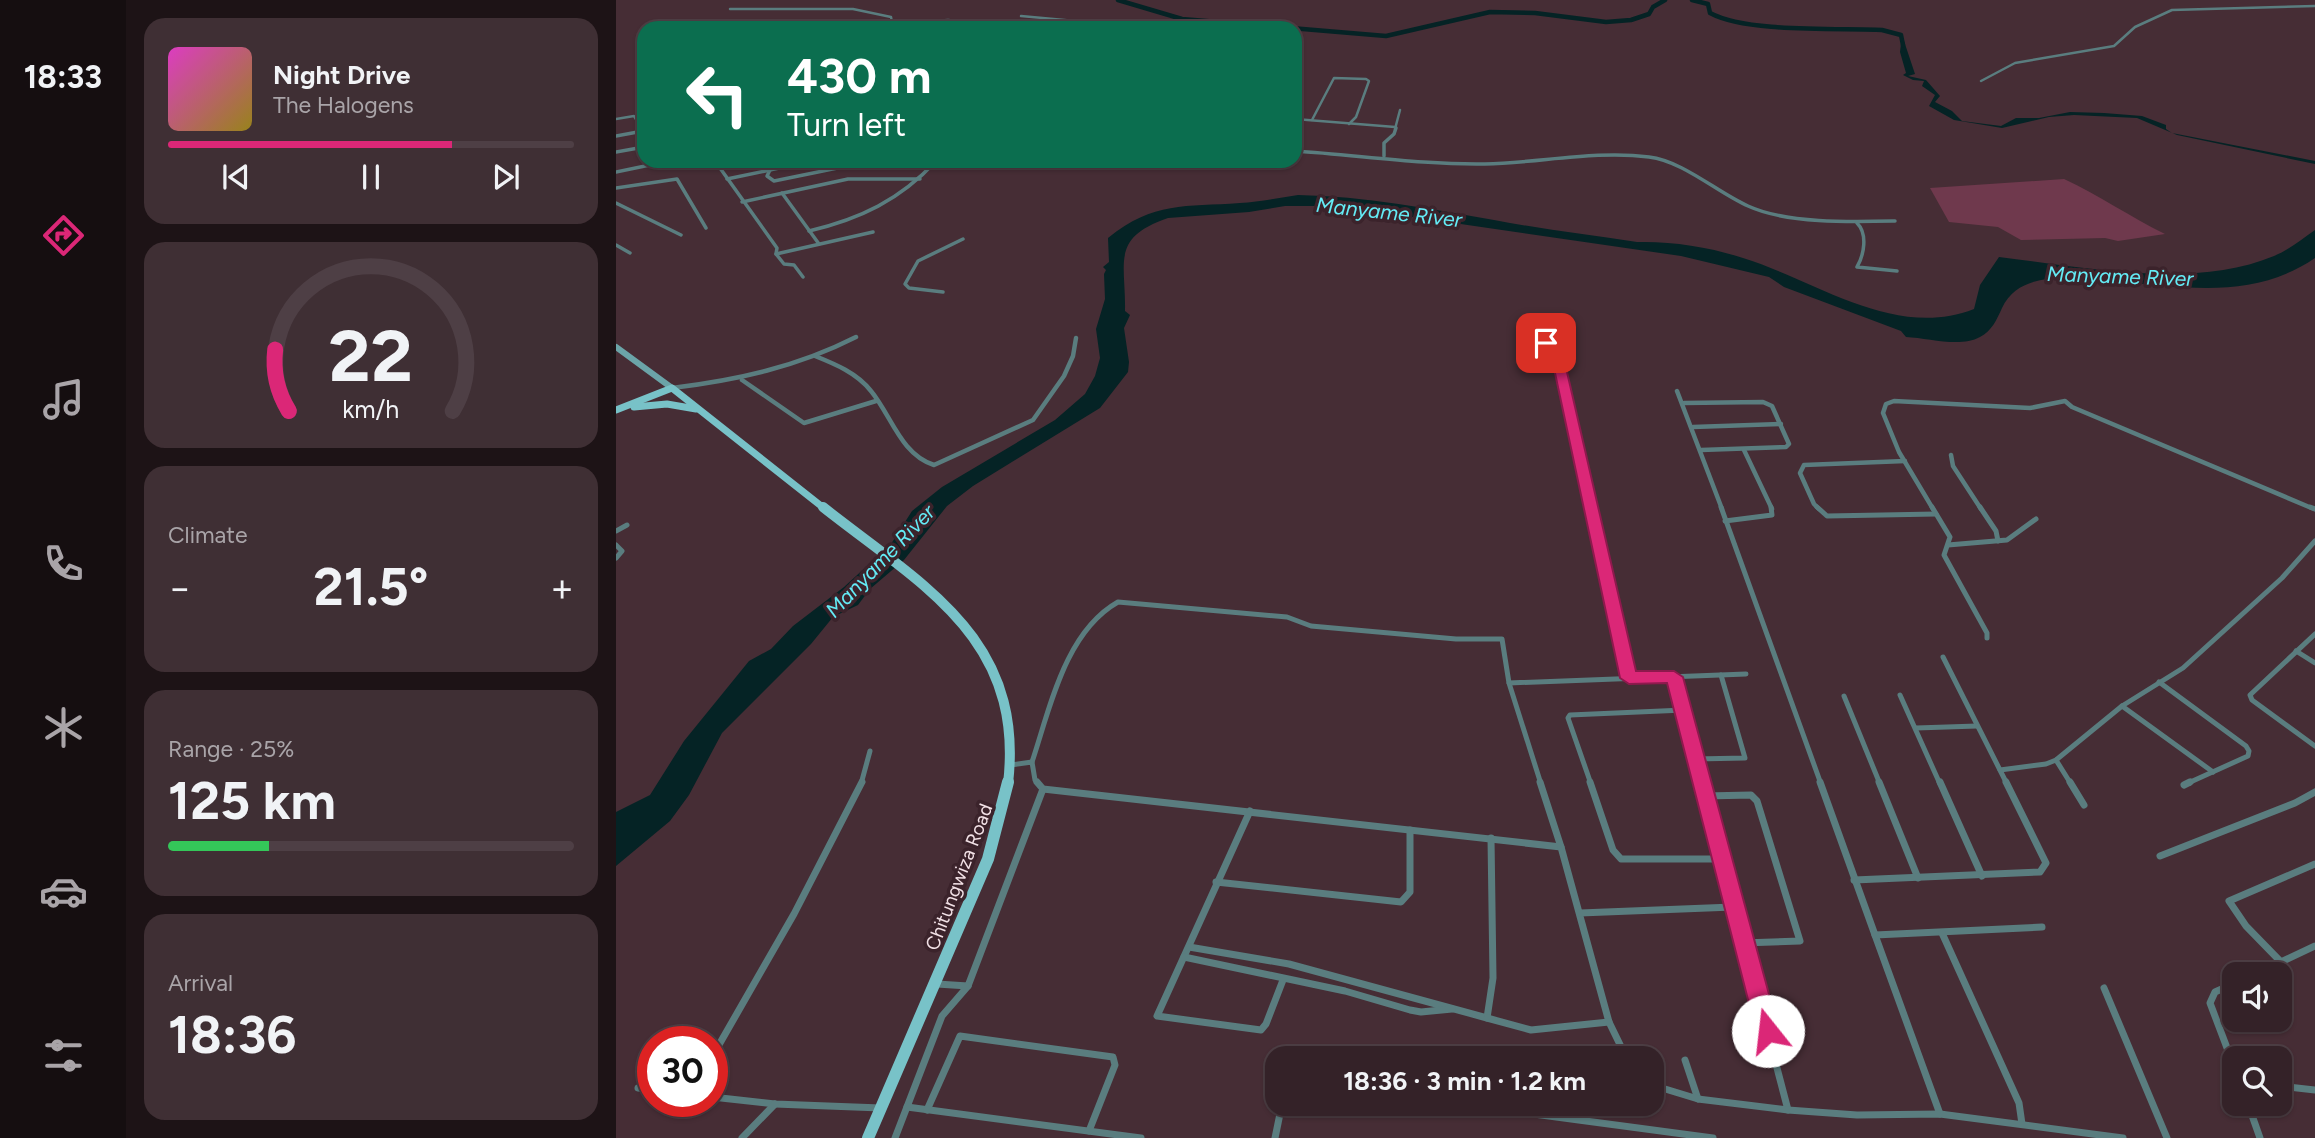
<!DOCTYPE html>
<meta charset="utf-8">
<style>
:root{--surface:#342228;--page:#3f2f34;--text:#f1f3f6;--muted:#a9a4a8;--line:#4e3f45;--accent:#db2777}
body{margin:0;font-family:Figtree,sans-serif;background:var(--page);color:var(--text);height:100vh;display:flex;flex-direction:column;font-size:26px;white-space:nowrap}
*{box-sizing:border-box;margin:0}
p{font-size:23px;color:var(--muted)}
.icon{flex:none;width:38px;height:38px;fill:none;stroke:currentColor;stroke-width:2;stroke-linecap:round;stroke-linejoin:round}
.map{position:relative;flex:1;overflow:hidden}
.side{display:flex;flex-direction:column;gap:18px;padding:18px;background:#1d1316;width:490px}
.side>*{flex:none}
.guide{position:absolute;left:21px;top:21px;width:665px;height:147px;border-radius:21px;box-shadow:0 2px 5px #0004,0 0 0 2px var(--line);background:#0b6e4f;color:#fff;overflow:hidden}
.buttons{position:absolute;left:1606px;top:962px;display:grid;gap:14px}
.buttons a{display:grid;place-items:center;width:70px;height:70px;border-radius:14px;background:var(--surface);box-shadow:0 2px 5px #0004,0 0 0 2px var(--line);font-size:35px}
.speed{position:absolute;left:21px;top:1026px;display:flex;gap:14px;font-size:35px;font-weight:700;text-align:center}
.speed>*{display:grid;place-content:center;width:91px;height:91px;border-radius:50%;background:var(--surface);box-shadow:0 2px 5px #0004,0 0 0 2px var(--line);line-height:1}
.speed .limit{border:10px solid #d22;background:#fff;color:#111}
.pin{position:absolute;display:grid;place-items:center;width:60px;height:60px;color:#fff;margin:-30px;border-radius:14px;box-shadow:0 4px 10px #0006}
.me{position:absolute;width:77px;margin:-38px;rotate:344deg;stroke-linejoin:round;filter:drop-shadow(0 0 5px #0008)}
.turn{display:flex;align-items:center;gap:24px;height:147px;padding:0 35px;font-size:32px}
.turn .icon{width:91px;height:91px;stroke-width:2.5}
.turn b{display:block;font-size:49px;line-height:60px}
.big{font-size:52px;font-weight:700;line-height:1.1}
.side .card{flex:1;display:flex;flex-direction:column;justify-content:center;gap:10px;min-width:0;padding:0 24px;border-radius:21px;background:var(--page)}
.side .dial{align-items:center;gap:0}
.dial svg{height:182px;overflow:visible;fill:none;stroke:var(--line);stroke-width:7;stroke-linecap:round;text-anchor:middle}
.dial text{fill:var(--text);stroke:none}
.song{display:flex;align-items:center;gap:21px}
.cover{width:84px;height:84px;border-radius:10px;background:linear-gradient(135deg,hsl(310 70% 55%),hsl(50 70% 35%))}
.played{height:7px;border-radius:4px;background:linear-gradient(90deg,var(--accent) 70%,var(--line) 70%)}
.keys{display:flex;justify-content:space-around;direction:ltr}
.heat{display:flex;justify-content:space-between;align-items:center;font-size:38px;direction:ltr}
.charge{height:10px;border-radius:5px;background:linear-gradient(90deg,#34c759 25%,var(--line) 0)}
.trip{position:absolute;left:649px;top:1046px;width:399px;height:70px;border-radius:21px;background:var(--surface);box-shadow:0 2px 5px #0004,0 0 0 2px var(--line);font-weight:700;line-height:70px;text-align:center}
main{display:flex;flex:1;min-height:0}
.menu{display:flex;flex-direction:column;width:126px;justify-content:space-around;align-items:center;background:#150e10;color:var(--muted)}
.menu .icon{width:49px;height:49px}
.menu .active{color:var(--accent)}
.menu b{font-size:32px;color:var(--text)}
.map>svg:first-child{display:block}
.green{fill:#6f394d}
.water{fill:#052325}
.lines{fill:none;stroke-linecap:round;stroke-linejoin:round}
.river{stroke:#052325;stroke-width:4.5}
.street-far4{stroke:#5a7d7f;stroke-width:2.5}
.street-far3{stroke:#5a7d7f;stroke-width:3.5}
.street-far2{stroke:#5a7d7f;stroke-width:4.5}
.street-far1{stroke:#5a7d7f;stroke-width:5}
.street{stroke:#5a7d7f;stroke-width:7}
.secondary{stroke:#6ba4a8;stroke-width:6}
.primary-far2{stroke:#78c2c8;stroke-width:7}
.primary-far1{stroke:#78c2c8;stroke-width:10}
.primary{stroke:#78c2c8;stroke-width:12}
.route{fill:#db2777;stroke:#8e194d;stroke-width:2}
.labels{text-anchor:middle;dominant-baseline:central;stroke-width:7;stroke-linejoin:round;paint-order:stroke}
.street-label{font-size:19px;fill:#f2e1e6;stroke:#3b232b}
.water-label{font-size:21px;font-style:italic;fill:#64ecf6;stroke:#3b232b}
</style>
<main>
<nav class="menu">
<b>18:33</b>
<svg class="icon active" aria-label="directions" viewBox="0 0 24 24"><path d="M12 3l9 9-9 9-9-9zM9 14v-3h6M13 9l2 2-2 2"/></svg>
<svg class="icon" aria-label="music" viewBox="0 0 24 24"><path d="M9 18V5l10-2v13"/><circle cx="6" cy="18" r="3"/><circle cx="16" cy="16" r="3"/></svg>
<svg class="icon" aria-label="phone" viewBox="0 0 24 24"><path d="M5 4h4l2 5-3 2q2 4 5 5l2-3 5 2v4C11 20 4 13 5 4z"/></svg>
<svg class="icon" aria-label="climate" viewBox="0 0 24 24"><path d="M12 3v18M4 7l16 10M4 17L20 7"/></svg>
<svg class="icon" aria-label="car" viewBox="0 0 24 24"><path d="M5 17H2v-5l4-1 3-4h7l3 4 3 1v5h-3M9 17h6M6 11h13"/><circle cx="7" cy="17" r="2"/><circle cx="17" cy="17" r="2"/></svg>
<svg class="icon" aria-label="filters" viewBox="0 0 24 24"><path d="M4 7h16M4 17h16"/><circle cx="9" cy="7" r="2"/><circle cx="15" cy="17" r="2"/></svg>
</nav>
<section class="side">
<div class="card">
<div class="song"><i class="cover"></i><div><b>Night Drive</b><p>The Halogens</p></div></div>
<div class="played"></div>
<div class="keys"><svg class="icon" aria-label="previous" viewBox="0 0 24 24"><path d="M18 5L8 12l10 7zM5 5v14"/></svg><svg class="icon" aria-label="pause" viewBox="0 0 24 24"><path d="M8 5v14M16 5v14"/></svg><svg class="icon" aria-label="next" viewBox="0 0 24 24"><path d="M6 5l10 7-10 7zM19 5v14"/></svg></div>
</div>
<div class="card dial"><svg viewBox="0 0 100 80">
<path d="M14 69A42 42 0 1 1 86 69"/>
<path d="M14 69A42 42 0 0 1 8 42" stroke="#db2777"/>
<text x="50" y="56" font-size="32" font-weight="700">22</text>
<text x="50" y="72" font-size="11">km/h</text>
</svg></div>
<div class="card"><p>Climate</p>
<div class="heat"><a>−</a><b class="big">21.5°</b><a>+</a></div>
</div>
<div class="card"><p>Range · 25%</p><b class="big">125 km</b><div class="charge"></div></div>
<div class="card"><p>Arrival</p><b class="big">18:36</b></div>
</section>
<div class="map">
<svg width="1699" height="1138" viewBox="0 0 1699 1138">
<rect width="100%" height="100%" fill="#462d35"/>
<!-- green -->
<path class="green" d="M1448,179C1483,195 1514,217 1549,234L1502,241L1489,238L1405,240L1382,227L1333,222L1314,188Z"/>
<!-- water -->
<g class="water">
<polygon points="1286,35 1299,74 1292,76 1310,80 1324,96 1319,102 1336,111 1346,121 1385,126 1400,118 1423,118 1454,112 1488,113 1526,116 1550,125 1550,129 1556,133 1699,161 1699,164 1561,135 1521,118 1458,115 1433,117 1386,128 1338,120 1313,106 1319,95 1306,86 1308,81 1297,80 1287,75 1290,73 1284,52"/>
<path d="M682,195C749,196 813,209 878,220C925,229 973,235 1021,242C1055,241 1094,247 1127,258C1201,281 1279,340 1358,309L1364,285L1383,257C1467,267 1577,290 1658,256C1673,250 1686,239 1699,230V258C1636,301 1568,287 1497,281C1482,279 1465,276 1449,277C1424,279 1398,282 1386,308C1381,319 1376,331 1364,337C1344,348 1313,338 1290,337L1285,331L1168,287L1153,277L1065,256L721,206H669L633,212L552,218C494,238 510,262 509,311L514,315L508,328L513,362L512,372L484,408L357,486L331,506L288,560L254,589L242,605L217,617L195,644L106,733L73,795L54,821L0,866V812L34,795L68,741L133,661L155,649L177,626L228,587L275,544L296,511L326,487L439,420L469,394L479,376L484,358L480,329L489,299L488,274L490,270L487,267L493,262L492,238C538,201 569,207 624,203C643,202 663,198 682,195Z"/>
</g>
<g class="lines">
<!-- river -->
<g class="river">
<polyline points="502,0 566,19 770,36 874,12 919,13 990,22 1015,20 1033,14 1037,7 1049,0"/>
<path d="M1076,0L1092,4L1094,13C1131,33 1221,28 1266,30L1285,35L1287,45"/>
</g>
<!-- street-far4 -->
<g class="street-far4">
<polyline points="114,9 237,9 275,17 277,28"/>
<polyline points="405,16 535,28"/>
<polyline points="277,24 332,20 414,28"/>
<polyline points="1365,81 1399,63 1498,46 1519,27 1556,10 1699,6"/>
<polyline points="0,119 18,116 26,129"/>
<polyline points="679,119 779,127"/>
<polyline points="696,120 718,78 750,79 753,81 740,117 733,124"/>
<polyline points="779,129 784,110"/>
</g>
<!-- street-far3 -->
<g class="street-far3">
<polyline points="25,128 28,133"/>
<polyline points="0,136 27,131"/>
<path d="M679,151C742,155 806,165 869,164C923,163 980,150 1033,157C1067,161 1102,193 1132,206C1171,224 1237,222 1279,221"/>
<polyline points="0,152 28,147"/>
<polyline points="768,156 768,143 778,134 780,128"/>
<polyline points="99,161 161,248 160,254 168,264 178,265 187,277"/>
<polyline points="101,165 122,161"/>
<polyline points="154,170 151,176 158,181 241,164 316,166"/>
<polyline points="0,172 53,161"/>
<polyline points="111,179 196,161"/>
<polyline points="0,188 61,179 90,228"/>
<polyline points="166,193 203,244"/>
<polyline points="126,202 232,179 304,179"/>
<polyline points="0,203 65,235"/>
<path d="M1241,223C1252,234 1248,255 1241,267L1281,271"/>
<path d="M193,231C244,219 284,200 320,161"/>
<polyline points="0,245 14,253"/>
<polyline points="160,254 257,232"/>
<polyline points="327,292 293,288 289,284 302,261 347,239"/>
</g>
<!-- street-far2 -->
<g class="street-far2">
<polyline points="930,343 942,360 975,509"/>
<path d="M199,356C219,364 241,373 255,391C275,415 285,455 318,465L417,420L448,376L457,356L460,338"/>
<polyline points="126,380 188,423 260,401"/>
<path d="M56,388C121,380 181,367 240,337"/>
<polyline points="1061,391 1106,509"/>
<polyline points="1068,403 1147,402 1156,406 1173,444 1170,447 1085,450"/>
<polyline points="1077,427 1165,424"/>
<polyline points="1128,450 1156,509"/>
<polyline points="1335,455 1337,466 1365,509"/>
<polyline points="1203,509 1198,504 1184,473 1188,465 1289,461"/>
<polyline points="1317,509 1283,452 1267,413 1270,404 1278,401 1414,408 1449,401 1456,407 1698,509"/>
</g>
<!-- street-far1 -->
<g class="street-far1">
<polyline points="975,507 1013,678"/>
<polyline points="1105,507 1205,784"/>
<polyline points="1201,507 1211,516 1320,514"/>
<polyline points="1316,507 1334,537 1328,555 1371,633 1371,638"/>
<polyline points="1364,507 1380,531 1382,541"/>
<polyline points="1694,507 1699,509"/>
<polyline points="1109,521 1156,515 1155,507"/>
<polyline points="0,531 11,525"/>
<polyline points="0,545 6,551 0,558"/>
<polyline points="1332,545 1391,540 1420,519"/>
<polyline points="1699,634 1634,695 1636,700 1699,746"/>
<polyline points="1680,651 1699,663"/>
<polyline points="1327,657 1391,784"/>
<polyline points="1058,677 1086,784"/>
<polyline points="1543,682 1630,746 1633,751 1632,756 1570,784"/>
<polyline points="893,683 1130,674"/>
<polyline points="1284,695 1324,784"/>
<polyline points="1228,696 1264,784"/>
<polyline points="1506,706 1597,772"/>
<polyline points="1300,728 1361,726"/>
<polyline points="1079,759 1129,758 1105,675"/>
<polyline points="1440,760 1455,784"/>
<path d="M416,762C434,708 449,632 502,602L671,617L695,626L840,639H886L893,683L925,784"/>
<polyline points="395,765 416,762 419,780 423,784"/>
<polyline points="1384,770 1430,764 1440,760 1506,706 1567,668 1666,578 1699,541"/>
<polyline points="245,784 254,751"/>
<polyline points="975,784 952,718 954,715 1068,710"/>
</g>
<!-- street -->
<g class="street">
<polyline points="421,782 427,789 945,847 993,1022 1011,1059"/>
<polyline points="924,782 945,847"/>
<polyline points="974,782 997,850 1005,859 1107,859"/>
<polyline points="1086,782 1172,1110"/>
<polyline points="1204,782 1259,935 1426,927"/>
<polyline points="1263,782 1302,878"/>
<polyline points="1324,782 1366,876"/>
<polyline points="1454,782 1468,805"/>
<polyline points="1568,785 1574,782"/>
<polyline points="1089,796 1135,795 1141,801 1184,941 1126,943"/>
<polyline points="634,811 541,1016 645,1030 650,1024 667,980"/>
<polyline points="1544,856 1679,803 1699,792"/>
<polyline points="1238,880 1424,872 1430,863 1390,782"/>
<polyline points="600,882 785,902 794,892 794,830"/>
<polyline points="964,913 1117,907"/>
<polyline points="1326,933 1403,1103 1406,1124"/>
<polyline points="1259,935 1324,1114"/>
<polyline points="573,947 673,964 871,1018 877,978 875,838"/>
<polyline points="568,957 729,991 794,1010 805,1012 836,1009"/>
<polyline points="1665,962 1630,926 1613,901 1699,864"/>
<polyline points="1637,975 1699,946"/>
<polyline points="1619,983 1599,992 1594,1003 1619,1069"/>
<polyline points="321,984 352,986 427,789"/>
<polyline points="1488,988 1551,1138"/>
<polyline points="871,1018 915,1030 993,1022"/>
<polyline points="96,1057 178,914 246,782"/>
<polyline points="1069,1060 1082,1099"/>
<polyline points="1036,1085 1082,1099 1172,1110 1241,1115 1324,1114 1507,1138"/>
<polyline points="1664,1086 1699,1090"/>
<polyline points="22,1088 37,1090"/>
<polyline points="96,1097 159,1104 265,1108"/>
<polyline points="842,1104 1097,1138"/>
<polyline points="1632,1104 1644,1138"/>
<polyline points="291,1107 525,1138"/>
<polyline points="311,1110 344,1036 497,1057 499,1065 473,1131"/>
<polyline points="126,1138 159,1104"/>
<polyline points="279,1138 326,1016 352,986"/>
<polyline points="659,1138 666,1104"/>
</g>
<!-- secondary -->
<polyline class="secondary" points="0,347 56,388"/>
<!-- primary-far2 -->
<g class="primary-far2">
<polyline points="18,407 51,404 80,409"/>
<polyline points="0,410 56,388 209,509"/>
</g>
<!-- primary-far1 -->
<path class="primary-far1" d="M207,507C307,586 409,638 392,784"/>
<!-- primary -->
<polyline class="primary" points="252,1138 372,859 392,782"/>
</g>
<!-- route -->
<polygon class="route" points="930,339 934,340 948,359 1020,671 1058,671 1067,677 1163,1031 1160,1039 1152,1042 1143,1039 1140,1031 1051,683 1013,684 1004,678 936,359 924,343"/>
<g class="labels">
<!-- street labels -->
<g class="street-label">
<text transform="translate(343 877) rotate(-69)">Chitungwiza Road</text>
</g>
<!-- water labels -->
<g class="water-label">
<text transform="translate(773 212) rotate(6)">Manyame River</text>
<text transform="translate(1504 276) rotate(2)">Manyame River</text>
<text transform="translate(264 561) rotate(-46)">Manyame River</text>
</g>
</g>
</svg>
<div class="buttons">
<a><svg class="icon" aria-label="sound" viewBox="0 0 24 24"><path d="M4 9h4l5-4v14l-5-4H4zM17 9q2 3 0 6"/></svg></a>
<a><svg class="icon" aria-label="search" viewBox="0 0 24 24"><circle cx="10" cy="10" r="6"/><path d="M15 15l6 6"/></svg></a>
</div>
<div class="speed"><div class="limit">30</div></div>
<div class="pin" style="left:930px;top:343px;background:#d93025"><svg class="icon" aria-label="arrive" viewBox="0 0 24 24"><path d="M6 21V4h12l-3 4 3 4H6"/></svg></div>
<svg class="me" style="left:1152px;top:1031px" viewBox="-20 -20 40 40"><circle r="19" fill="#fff"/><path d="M0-13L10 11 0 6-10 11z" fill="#db2777"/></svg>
<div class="trip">18:36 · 3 min · 1.2 km</div>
<div class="guide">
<div class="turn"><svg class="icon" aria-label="left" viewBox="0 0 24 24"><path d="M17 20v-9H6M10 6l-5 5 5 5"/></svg><div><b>430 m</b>Turn left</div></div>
</div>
</div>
</main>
